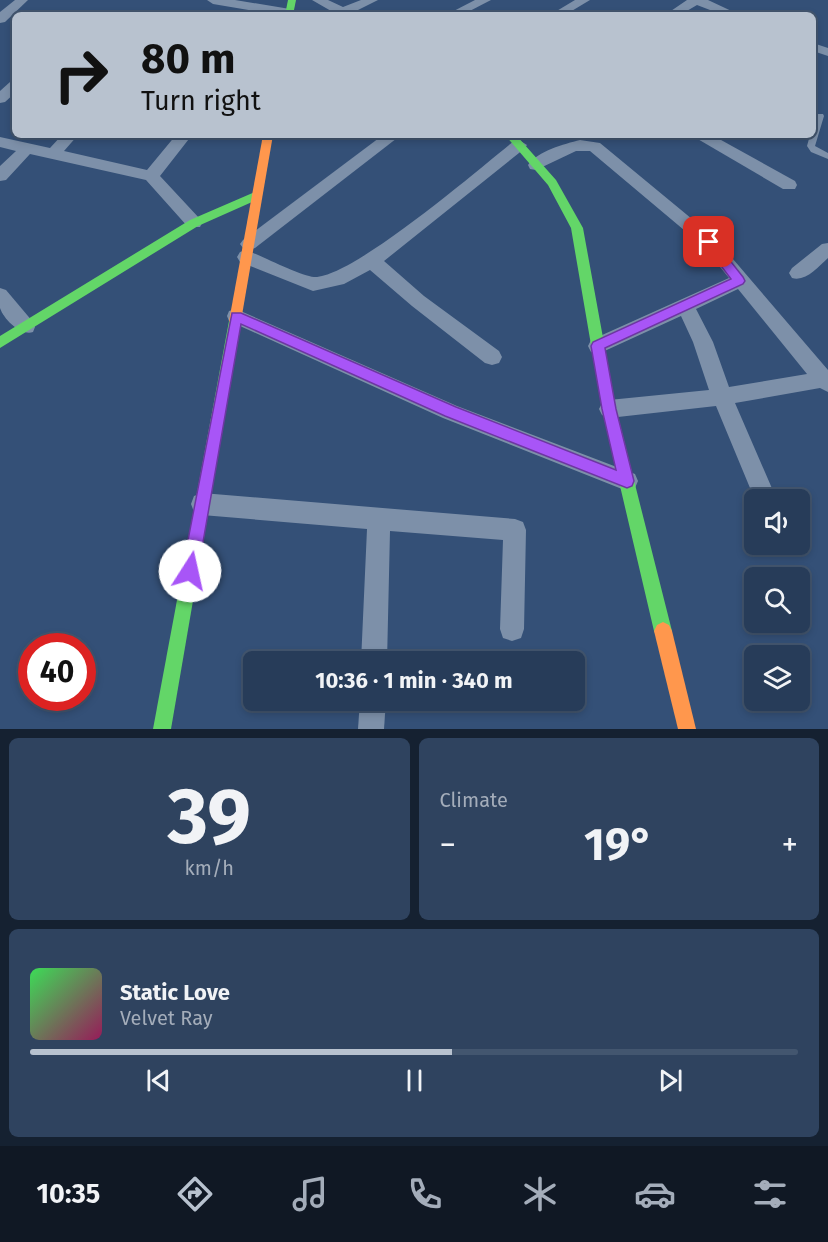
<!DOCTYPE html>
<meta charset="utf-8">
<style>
:root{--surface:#273c59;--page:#2f435f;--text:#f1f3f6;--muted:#a4adba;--line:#43566f;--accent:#b8c2cf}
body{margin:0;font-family:"Fira Sans",sans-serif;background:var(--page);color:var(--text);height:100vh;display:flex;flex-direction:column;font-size:22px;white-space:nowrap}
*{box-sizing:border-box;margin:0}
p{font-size:20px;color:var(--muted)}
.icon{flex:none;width:33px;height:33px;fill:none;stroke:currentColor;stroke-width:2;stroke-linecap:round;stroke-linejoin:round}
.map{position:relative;height:729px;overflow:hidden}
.drawer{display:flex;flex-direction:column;gap:9px;padding:9px;background:#152131;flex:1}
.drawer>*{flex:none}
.hud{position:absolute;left:12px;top:12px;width:804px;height:126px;border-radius:9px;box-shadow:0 3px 9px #0003,0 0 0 2px var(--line);background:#b8c2cf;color:#111;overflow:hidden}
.fabs{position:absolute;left:744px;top:489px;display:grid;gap:12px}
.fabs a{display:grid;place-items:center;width:66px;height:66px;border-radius:9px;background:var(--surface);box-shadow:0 3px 9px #0003,0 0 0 2px var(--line);font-size:30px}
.speed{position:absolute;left:18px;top:633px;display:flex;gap:12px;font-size:30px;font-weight:700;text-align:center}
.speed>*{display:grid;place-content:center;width:78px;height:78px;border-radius:50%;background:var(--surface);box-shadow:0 3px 9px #0003,0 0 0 2px var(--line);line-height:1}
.speed .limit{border:9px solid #d22;background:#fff;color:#111}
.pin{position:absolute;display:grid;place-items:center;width:51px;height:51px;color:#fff;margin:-26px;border-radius:12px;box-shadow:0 3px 9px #0006}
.me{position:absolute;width:66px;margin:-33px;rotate:10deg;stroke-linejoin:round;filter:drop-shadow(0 0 4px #0008)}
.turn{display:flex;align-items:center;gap:21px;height:126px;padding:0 30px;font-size:27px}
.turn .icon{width:78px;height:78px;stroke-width:2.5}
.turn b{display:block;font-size:42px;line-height:51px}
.big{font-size:45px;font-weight:700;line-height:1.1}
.drawer .card{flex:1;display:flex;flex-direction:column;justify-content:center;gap:9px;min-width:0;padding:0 21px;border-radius:9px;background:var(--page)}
.drawer .dial{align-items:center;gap:0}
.dial b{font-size:78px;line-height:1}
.song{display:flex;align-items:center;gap:18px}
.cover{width:72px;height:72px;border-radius:9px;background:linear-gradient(135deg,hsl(130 70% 55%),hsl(330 70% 35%))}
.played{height:6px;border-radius:3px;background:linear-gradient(90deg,var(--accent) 55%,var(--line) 55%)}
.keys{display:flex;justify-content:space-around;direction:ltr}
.heat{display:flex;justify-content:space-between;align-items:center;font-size:33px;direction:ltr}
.drawer .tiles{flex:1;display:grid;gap:9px;grid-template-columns:1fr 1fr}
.card:last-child{grid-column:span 2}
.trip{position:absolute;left:243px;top:651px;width:342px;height:60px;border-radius:9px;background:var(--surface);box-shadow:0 3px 9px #0003,0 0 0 2px var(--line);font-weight:700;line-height:60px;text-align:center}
.tab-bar{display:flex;height:96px;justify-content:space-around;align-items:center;background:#101824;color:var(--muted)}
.tab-bar .icon{width:42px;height:42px}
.tab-bar .current{color:var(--accent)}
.tab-bar b{font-size:27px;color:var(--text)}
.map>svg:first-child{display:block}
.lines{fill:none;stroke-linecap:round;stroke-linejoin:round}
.lane{fill:#7d90a9;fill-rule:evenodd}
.street{fill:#7d90a9;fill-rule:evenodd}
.fast{fill:#63d668;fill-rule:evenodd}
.slow{fill:#ff974d;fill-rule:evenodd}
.route{fill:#a855f7;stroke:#6d37a1;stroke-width:1.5}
</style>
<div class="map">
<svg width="828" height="729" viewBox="0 0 828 729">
<rect width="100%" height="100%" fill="#345077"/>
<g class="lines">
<!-- lane -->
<polygon class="lane" points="817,114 823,114 824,116 815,146 828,153 828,159 811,152 807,146 810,135 813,135 813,126"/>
<!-- street -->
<g class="street">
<polygon points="15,0 28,0 5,22 0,23 0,12"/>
<polygon points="207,0 235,0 290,9 296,13 295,15 279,15 213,4"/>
<polygon points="312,0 328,0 343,7 361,0 378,0 354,12 356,15 338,15"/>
<polygon points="475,0 491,0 462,15 446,15"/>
<polygon points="575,0 590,0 565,15 550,15"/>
<polygon points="687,0 708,0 740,15 723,15 697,5 680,15 665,15"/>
<polygon points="813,43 828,48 828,56 813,51"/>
<polygon points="15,81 15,93 5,102 0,103 0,91 10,82"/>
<polygon points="62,135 78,135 64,151 147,170 176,135 192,135 160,176 200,219 202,223 200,227 188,227 146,180 30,154 6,180 0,181 0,166 16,151 0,147 0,137 50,148"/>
<polygon points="383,135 401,135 255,248 249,250 243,248 240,244 243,240"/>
<polygon points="693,135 712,135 795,181 797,185 795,189 783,189 696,138"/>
<path d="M519,140L527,145L524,149L384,261L424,296L499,351L502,357L499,363L492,365L485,363L412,306L370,270L344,284L313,291L240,262L237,257L240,252L246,250C262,256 301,276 314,277C351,279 479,169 514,141Z"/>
<path d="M580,140L600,143L715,238L828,370V392L820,388L735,403L777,500H755L716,406L609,418L602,415L599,409L602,403L609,400L709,390L693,342L681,316L598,354L591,352L588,346L591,340L729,278L703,246L590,151H576L536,170L530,169L528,165C538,151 564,144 580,140ZM738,289L807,374L729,387L713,342L696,309Z"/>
<path d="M828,243V258C818,267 806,282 792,278L789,273L792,268L822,244Z"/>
<path d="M0,288L6,290L33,322L35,327L33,332C21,336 4,320 0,308C0,303 0,293 0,288Z"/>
<polygon points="236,309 457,406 635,474 638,481 635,488 627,491 443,418 229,321 227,316 229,311"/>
<polygon points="202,493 515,519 523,522 526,530 524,629 521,638 512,641 503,638 500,629 503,540 390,531 387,662 361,662 367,529 202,515 194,512 191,504 194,496"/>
<polygon points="360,700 386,700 384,729 358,729"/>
</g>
<!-- fast -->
<g class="fast">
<polygon points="288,0 296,0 293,15 285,15"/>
<polygon points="505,135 516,135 556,180 583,228 616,409 672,631 669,637 663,640 657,637 654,631 602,409 571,228 548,185"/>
<polygon points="257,191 261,192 261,198 198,226 0,348 0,336 190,220"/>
<polygon points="235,316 241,321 171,729 153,729 229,321"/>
</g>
<!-- slow -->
<g class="slow">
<polygon points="263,135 273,135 241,321 235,326 229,321"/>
<polygon points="663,622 669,625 672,631 696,729 678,729 654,631 657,625"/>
</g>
</g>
<!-- route -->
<polygon class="route" points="709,238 713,239 743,277 745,281 743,284 605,348 616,409 634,481 632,486 627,488 445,416 241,324 198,571 196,577 190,580 184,577 182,571 232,313 241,313 456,407 616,470 602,409 591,346 593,342 731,279 703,242"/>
</svg>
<div class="fabs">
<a><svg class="icon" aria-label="sound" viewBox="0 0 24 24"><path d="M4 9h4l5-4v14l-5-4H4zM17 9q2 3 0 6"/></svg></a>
<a><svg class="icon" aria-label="search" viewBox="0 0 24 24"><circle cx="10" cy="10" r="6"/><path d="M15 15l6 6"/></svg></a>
<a><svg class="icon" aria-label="layers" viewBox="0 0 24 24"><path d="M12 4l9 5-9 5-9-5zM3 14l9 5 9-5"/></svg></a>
</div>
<div class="speed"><div class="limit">40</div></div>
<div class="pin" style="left:709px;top:242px;background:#d93025"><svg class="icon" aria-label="arrive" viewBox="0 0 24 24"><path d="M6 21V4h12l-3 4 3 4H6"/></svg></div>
<svg class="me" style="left:190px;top:571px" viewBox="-20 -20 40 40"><circle r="19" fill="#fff"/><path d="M0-13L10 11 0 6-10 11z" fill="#a855f7"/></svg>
<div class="trip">10:36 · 1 min · 340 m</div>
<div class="hud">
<div class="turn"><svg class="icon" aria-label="right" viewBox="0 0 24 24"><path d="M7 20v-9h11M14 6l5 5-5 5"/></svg><div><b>80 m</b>Turn right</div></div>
</div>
</div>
<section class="drawer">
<div class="tiles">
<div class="card dial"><b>39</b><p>km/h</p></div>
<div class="card"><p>Climate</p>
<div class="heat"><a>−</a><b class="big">19°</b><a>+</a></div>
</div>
<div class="card">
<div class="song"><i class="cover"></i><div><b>Static Love</b><p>Velvet Ray</p></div></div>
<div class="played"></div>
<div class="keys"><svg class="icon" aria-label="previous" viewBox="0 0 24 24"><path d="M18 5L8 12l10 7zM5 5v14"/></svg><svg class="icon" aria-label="pause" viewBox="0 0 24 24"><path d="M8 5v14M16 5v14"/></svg><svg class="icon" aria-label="next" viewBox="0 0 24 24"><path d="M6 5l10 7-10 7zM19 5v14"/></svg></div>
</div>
</div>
</section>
<nav class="tab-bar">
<b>10:35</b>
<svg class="icon current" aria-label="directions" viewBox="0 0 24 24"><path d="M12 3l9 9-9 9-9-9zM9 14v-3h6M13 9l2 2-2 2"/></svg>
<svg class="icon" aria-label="music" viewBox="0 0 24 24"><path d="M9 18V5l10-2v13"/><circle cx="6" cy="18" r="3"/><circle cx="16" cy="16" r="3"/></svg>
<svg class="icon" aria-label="phone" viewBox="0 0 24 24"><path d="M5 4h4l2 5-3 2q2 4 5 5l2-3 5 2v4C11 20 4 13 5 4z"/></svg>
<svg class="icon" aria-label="climate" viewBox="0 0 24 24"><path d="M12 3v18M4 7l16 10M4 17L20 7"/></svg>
<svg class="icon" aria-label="car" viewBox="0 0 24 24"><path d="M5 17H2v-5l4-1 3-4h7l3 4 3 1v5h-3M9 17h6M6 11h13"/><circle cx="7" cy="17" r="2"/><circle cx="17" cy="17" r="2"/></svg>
<svg class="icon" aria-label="filters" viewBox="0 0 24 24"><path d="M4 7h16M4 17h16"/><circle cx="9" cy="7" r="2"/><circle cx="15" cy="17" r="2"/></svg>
</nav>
